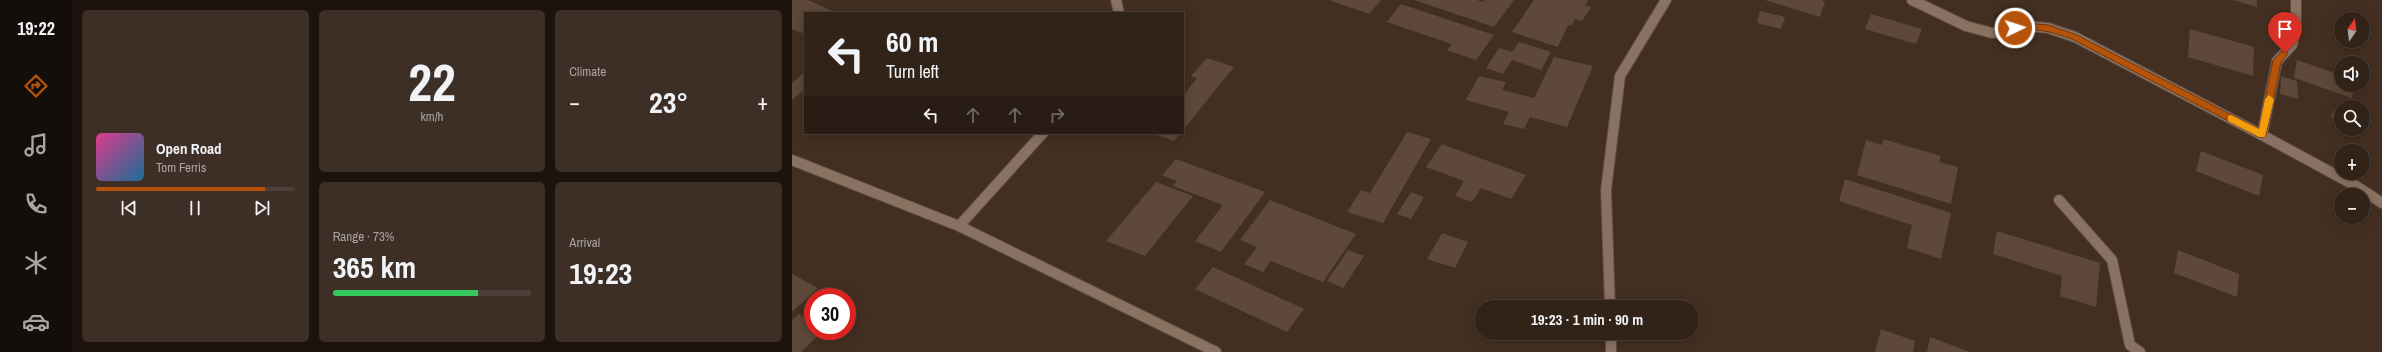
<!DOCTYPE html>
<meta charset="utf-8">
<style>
:root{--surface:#322319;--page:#3d2f26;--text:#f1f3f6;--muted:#a8a4a2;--line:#4d4038;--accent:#b45309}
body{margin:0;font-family:"Archivo Narrow",sans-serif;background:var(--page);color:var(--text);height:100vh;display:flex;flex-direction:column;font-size:15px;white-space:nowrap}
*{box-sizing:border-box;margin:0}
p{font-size:13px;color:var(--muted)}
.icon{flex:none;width:22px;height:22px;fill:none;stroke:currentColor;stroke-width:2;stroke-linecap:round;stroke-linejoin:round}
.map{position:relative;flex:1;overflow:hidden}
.side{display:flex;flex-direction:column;gap:10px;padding:10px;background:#1c130e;width:720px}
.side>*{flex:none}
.top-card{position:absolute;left:12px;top:12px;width:380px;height:122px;border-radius:0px;box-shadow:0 2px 10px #0003,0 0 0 1px var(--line);background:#322319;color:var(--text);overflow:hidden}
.needle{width:26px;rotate:14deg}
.fabs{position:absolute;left:1542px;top:12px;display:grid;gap:8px}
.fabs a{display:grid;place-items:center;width:36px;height:36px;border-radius:50%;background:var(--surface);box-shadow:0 2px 10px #0003,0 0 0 1px var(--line);font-size:20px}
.speed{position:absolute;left:12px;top:288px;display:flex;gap:8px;font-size:20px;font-weight:700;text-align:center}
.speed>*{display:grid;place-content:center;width:52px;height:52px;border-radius:50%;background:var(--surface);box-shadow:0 2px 10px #0003,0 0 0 1px var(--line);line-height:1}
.speed .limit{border:6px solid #d22;background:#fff;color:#111}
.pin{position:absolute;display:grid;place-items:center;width:34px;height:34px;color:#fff;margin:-41px -17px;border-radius:50% 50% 50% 0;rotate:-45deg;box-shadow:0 0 4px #0007}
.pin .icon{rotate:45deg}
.me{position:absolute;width:44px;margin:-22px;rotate:86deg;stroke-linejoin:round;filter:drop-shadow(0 0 3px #0008)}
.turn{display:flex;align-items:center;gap:14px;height:84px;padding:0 16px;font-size:18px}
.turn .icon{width:52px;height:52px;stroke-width:2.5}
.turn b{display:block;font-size:28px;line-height:34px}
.lanes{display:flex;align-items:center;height:38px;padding:0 16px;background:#0003;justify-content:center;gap:20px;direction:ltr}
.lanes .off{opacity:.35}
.big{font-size:30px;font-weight:800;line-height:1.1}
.side .card{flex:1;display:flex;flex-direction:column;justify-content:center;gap:6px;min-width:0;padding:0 14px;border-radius:6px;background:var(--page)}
.side .dial{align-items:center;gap:0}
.dial b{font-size:52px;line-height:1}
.song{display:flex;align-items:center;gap:12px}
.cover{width:48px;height:48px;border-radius:6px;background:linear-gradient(135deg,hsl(330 70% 55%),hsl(200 70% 35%))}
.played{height:4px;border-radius:2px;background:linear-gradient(90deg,var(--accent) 85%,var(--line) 85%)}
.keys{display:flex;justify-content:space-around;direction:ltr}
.heat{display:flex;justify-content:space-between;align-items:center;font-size:22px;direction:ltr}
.charge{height:6px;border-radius:3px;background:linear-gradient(90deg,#34c759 73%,var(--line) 0)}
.side .tiles{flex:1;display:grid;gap:10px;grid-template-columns:repeat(3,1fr)}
.card:first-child{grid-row:span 2}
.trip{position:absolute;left:683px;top:300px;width:224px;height:40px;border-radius:20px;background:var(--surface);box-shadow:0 2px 10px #0003,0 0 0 1px var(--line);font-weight:800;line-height:40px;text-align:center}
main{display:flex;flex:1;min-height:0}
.tabs{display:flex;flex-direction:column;width:72px;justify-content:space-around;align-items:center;background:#140e0a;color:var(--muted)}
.tabs .icon{width:28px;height:28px}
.tabs .active{color:var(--accent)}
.tabs b{font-size:18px;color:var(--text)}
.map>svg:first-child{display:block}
.building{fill:#5d4839}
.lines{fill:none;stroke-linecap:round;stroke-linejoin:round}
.minor-casing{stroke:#5c4b3e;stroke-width:12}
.minor{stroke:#897262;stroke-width:10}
.route{fill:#b45309;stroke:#753606}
.slow{fill:#f59e0b}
</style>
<main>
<nav class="tabs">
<b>19:22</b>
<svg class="icon active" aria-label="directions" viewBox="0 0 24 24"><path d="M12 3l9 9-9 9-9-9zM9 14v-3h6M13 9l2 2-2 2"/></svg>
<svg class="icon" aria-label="music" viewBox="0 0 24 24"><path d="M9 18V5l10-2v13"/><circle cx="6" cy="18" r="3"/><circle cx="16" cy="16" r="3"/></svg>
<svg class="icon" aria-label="phone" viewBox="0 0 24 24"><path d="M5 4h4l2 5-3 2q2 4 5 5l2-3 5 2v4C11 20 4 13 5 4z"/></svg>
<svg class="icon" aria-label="climate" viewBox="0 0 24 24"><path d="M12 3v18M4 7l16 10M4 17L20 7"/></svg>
<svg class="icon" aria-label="car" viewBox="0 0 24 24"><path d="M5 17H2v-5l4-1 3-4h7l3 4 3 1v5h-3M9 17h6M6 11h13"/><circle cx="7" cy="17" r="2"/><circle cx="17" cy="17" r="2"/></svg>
</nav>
<section class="side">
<div class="tiles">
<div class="card">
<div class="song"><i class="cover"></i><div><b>Open Road</b><p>Tom Ferris</p></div></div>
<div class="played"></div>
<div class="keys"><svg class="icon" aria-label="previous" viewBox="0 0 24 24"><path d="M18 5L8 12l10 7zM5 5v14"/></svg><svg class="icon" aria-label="pause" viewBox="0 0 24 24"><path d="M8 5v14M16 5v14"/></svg><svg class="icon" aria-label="next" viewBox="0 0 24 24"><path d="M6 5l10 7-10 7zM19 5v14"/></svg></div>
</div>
<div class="card dial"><b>22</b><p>km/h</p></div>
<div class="card"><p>Climate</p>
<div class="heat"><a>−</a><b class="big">23°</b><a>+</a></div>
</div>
<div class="card"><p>Range · 73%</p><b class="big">365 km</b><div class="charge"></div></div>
<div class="card"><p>Arrival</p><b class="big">19:23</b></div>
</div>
</section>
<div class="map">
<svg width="1590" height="352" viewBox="0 0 1590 352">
<rect width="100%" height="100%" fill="#432f21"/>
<!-- building -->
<g class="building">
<polygon points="0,0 16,0 45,13 13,13 13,34 0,29"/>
<polygon points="537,0 589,0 577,14"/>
<polygon points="622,0 685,0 691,2 693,0 722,0 702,27"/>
<polygon points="742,0 796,0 793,5 799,7 790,21 783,19 779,26 776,25 766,47 720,32"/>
<polygon points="973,0 1029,0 1033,1 1028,17"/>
<polygon points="1442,0 1465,0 1465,7 1441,0"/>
<polygon points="609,4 702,35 684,60 655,50 660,44 595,22"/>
<polygon points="968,11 993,17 989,29 965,23"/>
<polygon points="1079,14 1130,29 1124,44 1073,29"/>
<polygon points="1398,29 1462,47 1461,76 1396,57"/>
<polygon points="727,42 759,52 749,70 720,60 711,74 694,68 707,48 720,52"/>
<polygon points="762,57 801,66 775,127 738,117 732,129 711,124 717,112 674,100 687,76 714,82 710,90 742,98"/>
<polygon points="415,58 442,67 391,130 391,96 405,78 399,76"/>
<polygon points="1505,60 1549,75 1549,85 1562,85 1560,98 1502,78"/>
<polygon points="13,72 13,89 0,100 0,83"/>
<polygon points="1489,76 1505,81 1506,99 1488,94"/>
<polygon points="1541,110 1549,113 1549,122 1539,117"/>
<polygon points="615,132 639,139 591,223 555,212 569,190 578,193"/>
<polygon points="359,133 388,133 382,141"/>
<polygon points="1091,139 1149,156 1147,162 1166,167 1159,204 1065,175 1074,140 1090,145"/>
<polygon points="650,144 734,175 719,199 689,188 680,202 663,196 672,181 634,167"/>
<polygon points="1409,151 1471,175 1467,196 1404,171"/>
<polygon points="384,159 473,192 429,252 403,241 431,205 381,186 385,181 370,175"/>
<polygon points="1053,179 1159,213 1149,259 1115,248 1120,225 1047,201"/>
<polygon points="364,182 401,196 353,256 314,241"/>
<polygon points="619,192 632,197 619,219 605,214"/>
<polygon points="478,200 564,234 531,282 479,261 471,272 452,264 465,247 448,240"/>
<polygon points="1205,231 1308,263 1304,307 1268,296 1270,276 1201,254"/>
<polygon points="650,233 676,242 663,268 635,259"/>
<polygon points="556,250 572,256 551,288 535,281"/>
<polygon points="1386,250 1447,274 1445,297 1382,273"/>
<polygon points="421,267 512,309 495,332 403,289"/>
<polygon points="0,274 26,288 0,312"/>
<polygon points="7,314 21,323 21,331 31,331 9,352 0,352 0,320"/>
<polygon points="1089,329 1123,341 1121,352 1083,352"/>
<polygon points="1138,337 1178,352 1135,352"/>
</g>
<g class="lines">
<!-- minor casing -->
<g class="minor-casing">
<g id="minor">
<polyline points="324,0 327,13"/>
<polyline points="1120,0 1174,26 1200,33 1234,26 1256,28 1283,37 1470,135 1564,186 1590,203"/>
<polyline points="1470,135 1485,61 1500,45 1504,25 1504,0"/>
<polyline points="0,160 167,226 424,352"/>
<polyline points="1267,200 1320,260 1338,345 1348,352"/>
<polyline points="167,226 251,133"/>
<polyline points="818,307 814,190 828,76 874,0"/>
<polyline points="819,333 819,352"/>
</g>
</g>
<!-- minor -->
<use href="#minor" class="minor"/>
</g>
<!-- route -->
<path class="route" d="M1234,23L1256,25L1285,35L1467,129L1481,60L1490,51H1495V55L1489,62L1474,135L1473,137H1467L1280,39C1260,32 1243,27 1223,31L1219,28Z"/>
<!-- slow -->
<polygon class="slow" points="1477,95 1482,99 1473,137 1467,137 1436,121 1436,116 1439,115 1467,129 1473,99"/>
</svg>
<div class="fabs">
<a><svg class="needle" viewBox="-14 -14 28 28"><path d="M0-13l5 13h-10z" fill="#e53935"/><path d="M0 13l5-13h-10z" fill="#a8a4a2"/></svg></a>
<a><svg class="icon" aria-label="sound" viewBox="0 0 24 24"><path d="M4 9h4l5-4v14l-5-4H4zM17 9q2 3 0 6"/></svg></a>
<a><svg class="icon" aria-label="search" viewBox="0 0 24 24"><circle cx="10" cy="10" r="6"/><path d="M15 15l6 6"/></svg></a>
<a>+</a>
<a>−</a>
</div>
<div class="speed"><div class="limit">30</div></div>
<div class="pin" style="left:1493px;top:53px;background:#d93025"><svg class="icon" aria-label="arrive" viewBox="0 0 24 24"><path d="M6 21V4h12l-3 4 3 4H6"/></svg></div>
<svg class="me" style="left:1223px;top:28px" viewBox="-20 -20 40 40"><circle r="17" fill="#b45309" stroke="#fff" stroke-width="3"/><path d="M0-11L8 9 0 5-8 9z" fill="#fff"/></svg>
<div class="trip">19:23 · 1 min · 90 m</div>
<div class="top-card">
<div class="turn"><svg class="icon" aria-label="left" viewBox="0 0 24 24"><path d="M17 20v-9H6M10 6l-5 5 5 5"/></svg><div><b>60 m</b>Turn left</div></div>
<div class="lanes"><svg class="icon" aria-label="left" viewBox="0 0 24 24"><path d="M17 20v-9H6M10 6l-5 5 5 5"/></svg><svg class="icon off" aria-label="ahead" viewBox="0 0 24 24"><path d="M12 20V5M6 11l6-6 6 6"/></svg><svg class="icon off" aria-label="ahead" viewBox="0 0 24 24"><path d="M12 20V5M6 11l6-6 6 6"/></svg><svg class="icon off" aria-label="right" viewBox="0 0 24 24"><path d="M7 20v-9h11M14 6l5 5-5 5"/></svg></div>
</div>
</div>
</main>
